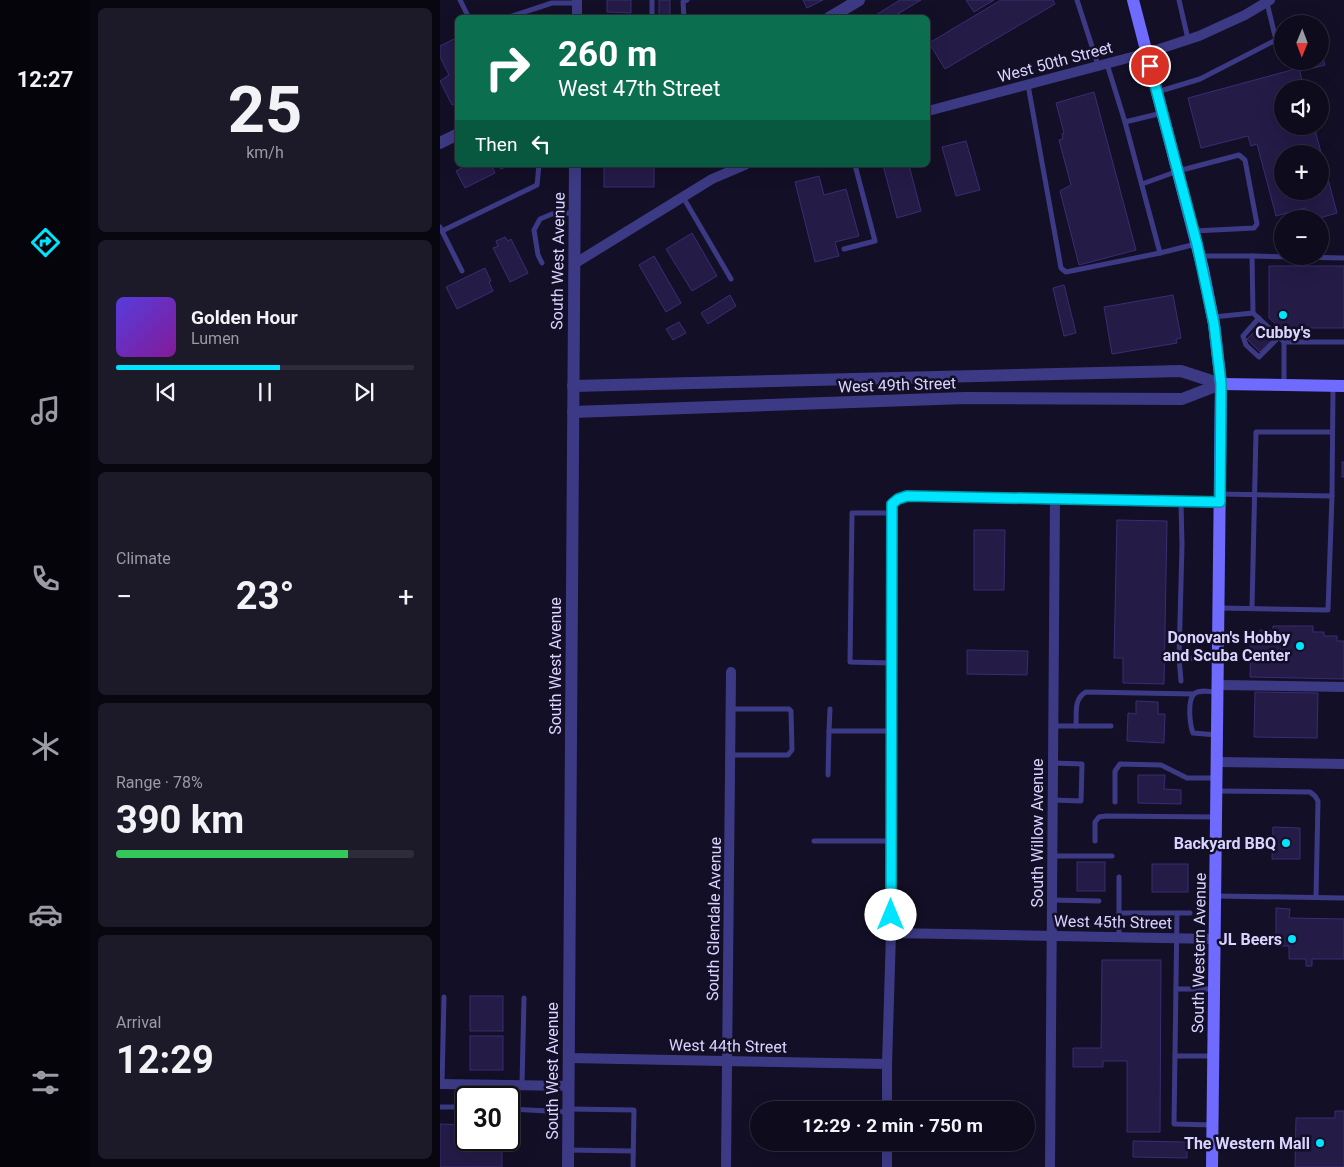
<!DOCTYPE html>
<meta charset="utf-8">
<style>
:root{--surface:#0e0b1c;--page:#1c1929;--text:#f1f3f6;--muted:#9b9ba3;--line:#2e2b3b;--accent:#00e5ff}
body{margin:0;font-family:Roboto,sans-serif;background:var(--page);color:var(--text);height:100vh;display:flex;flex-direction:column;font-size:19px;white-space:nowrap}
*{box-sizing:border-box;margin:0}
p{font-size:16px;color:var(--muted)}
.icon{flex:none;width:28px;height:28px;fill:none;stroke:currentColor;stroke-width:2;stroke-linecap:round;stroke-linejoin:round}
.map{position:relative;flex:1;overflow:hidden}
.details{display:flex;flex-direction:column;gap:8px;padding:8px;background:#08060f;width:350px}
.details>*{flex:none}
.hud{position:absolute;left:15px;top:15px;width:475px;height:152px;border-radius:8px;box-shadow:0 5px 20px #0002,0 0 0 1px var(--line);background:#0b6e4f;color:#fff;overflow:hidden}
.needle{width:32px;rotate:181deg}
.fabs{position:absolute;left:834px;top:15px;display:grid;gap:10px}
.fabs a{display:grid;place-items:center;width:55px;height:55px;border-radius:50%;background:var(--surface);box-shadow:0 5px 20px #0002,0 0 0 1px var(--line);font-size:25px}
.speed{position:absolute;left:15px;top:1086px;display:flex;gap:10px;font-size:25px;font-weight:700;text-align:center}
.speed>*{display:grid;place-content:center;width:65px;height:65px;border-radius:50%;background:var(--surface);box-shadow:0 5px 20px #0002,0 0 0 1px var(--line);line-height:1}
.speed .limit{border:2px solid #111;border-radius:8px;background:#fff;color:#111}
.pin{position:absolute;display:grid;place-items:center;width:42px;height:42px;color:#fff;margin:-21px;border:2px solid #fff;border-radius:50%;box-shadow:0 1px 5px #0007}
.me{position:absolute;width:55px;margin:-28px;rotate:0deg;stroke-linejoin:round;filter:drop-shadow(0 0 4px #0008)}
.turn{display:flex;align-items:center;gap:18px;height:105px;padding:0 20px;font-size:22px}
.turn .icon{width:65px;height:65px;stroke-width:2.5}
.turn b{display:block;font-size:35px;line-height:42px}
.then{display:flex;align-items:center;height:48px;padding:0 20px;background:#0003;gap:10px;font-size:19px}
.big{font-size:38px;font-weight:700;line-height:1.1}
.details .widget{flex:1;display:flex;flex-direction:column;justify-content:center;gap:8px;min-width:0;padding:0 18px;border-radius:8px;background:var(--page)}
.details .dial{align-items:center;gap:0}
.dial b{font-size:65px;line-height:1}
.song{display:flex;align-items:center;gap:15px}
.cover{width:60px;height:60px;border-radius:8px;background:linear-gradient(135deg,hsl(250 70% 55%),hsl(290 70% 35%))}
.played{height:5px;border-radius:2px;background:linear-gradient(90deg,var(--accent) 55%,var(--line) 55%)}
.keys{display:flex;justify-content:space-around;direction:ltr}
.heat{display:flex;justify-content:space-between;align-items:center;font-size:28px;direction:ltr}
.charge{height:8px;border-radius:4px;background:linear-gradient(90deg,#34c759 78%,var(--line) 0)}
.trip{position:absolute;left:310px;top:1101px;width:285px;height:50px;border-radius:25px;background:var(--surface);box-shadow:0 5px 20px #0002,0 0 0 1px var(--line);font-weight:700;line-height:50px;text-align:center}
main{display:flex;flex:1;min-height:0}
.tabs{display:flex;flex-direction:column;width:90px;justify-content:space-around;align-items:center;background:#06040b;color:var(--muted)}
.tabs .icon{width:35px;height:35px}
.tabs .current{color:var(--accent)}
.tabs b{font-size:22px;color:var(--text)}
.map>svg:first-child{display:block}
.building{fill:#241b47;stroke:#3b2d73;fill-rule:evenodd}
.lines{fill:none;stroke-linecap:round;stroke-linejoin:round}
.service{stroke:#3d3a85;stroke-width:5}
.minor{stroke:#3d3a85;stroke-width:10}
.tertiary{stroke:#3d3a85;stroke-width:12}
.secondary{stroke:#6f6bff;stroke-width:12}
.route-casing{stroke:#0095a6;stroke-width:12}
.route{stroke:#00e5ff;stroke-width:9}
.poi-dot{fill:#00e5ff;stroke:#130f26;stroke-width:2}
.labels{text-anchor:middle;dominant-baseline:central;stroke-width:5;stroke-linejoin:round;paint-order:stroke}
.street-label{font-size:16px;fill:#d9d4ff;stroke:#130f26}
.poi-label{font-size:16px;font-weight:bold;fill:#d9d4ff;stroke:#130f26;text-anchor:end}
</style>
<main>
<nav class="tabs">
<b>12:27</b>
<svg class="icon current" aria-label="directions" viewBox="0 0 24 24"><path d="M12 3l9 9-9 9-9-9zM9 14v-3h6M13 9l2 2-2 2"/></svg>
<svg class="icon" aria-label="music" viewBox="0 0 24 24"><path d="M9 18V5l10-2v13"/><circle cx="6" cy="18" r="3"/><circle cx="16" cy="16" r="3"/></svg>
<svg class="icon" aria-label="phone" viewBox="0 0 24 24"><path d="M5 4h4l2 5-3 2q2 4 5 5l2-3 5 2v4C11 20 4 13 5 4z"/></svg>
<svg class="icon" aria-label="climate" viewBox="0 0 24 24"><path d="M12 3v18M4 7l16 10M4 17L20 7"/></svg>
<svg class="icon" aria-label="car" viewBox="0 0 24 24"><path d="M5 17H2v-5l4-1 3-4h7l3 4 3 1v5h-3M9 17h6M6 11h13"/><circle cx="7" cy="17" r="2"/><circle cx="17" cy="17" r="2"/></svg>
<svg class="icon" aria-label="filters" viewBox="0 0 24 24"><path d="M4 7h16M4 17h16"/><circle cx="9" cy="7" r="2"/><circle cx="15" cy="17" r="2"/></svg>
</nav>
<section class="details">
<div class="widget dial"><b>25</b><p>km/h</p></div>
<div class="widget">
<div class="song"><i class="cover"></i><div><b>Golden Hour</b><p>Lumen</p></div></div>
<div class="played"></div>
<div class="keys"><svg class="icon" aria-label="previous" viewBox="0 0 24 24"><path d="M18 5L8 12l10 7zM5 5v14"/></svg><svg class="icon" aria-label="pause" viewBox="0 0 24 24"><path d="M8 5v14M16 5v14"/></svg><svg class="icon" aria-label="next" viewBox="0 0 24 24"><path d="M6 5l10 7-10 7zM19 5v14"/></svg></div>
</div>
<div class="widget"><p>Climate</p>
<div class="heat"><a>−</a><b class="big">23°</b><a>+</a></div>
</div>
<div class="widget"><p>Range · 78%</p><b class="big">390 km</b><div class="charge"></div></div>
<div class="widget"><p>Arrival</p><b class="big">12:29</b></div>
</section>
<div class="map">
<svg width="904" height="1167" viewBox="0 0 904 1167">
<rect width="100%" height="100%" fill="#130f26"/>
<!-- building -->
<g class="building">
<polygon points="167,0 191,0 191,13 167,12"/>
<rect x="219" y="0" width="11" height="18"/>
<polygon points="363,0 383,0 367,8"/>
<polygon points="460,0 481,0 451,18 431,18"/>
<polygon points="526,0 554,0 534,12"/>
<polygon points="561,0 613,0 615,4 505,69 489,43"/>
<polygon points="872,17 874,24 853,24 853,22"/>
<polygon points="18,37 18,102 12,105 0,81 9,75 0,57 0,46"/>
<polygon points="880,47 885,65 866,70 864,61 880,61"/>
<path d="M859,68L864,89H842V126H874L897,213L876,219H867L865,208L836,216L817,144L811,146L808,136L761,148L748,98ZM842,154H880V191H842Z"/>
<polygon points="654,92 696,250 639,265 620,191 631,185 619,140 623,139 622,134 624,133 616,103"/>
<polygon points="526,141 540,190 516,196 502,147"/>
<polygon points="27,165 51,165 55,173 25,188 16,171"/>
<polygon points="59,165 70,165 61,169"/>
<rect x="164" y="165" width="50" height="22"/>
<polygon points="443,165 469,165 481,211 457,218"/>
<polygon points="379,176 384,195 406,189 419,236 395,242 399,256 375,262 355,182"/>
<polygon points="252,233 277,276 252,291 226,249"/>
<polygon points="65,237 68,241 71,239 88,273 70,282 53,248 58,246 56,241"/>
<polygon points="214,256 241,303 226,312 199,265"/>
<polygon points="829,266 904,266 904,328 840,328 829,318"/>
<polygon points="45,268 51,281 49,282 53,291 17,309 6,287"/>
<polygon points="624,285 636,333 624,336 613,288"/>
<polygon points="290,295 296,306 268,324 261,313"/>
<polygon points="733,295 741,338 736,339 737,343 672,354 664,307"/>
<polygon points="239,322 246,333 233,340 226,329"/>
<polygon points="821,325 834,338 820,352 807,339"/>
<rect x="902" y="462" width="2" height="15"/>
<polygon points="677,520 727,521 724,684 683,683 683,658 674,658"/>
<polygon points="534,530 565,530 564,590 534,590"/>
<polygon points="833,626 873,626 873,632 884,632 884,636 897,636 897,641 904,641 904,679 810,677 811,634 820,634 820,630 833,631"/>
<polygon points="527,650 588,651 587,675 527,674"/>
<polygon points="815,692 878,693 877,738 814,737"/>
<polygon points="696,701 718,702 718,714 725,714 724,743 687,741 688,713 696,714"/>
<polygon points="698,775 725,775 724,789 741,790 741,804 698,803"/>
<polygon points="833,827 860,828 860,859 832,859"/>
<rect x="637" y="862" width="28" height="29"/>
<rect x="712" y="864" width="36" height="28"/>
<polygon points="836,908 850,909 849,918 904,919 904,959 872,959 872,966 866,966 866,959 849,959 849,946 836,946"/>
<polygon points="662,960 721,960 720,1132 687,1132 687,1061 663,1061 663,1067 633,1067 633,1048 661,1048"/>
<rect x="30" y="996" width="33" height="35"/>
<rect x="30" y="1036" width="33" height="34"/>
<polygon points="895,1111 904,1111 904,1167 855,1167 856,1118 895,1118"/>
<polygon points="0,1124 26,1125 26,1140 62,1140 62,1167 0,1167"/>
<polygon points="693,1141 747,1142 747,1158 693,1157"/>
</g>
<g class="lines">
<!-- service -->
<g class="service">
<polyline points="20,0 29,18"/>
<polyline points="637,0 658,65"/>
<polyline points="739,0 748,39"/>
<polyline points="66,18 112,3 137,3"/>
<polyline points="212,18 212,0"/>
<polyline points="244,18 243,2 247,0"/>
<polyline points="667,64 685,122 722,113"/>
<polyline points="588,85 621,268 626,272 720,253"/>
<polyline points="717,92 760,79 836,40 827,3"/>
<polyline points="685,122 720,253 756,244"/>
<polyline points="702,184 738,171 799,155 805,160 817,224 814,228 754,231"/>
<polyline points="243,197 291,279"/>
<polyline points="0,227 22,271"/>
<polyline points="2,231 97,185 99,165"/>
<polyline points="404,249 435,241 415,165"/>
<polyline points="760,256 812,256 813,313 773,317"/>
<polyline points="812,256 904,258"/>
<polyline points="102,263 98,255 94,230 100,219 112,214 134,213"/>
<polyline points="813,313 844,342 844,384"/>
<polyline points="819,318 803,336 806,345 819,357 839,337"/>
<polyline points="844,342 904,342"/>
<polyline points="892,496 893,387"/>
<polyline points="780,608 888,610 892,496 781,494"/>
<polyline points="812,608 816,432 892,432"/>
<polyline points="739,658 742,545 741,502"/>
<polyline points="451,663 410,662 412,513 452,513"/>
<polyline points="741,681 739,658 778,659"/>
<path d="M613,726H636C637,714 633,699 646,692L754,694"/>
<polyline points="636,726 671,726"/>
<polyline points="389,731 390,709"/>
<path d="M777,735L753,733C750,725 747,701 754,694C759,689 771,692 777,692"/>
<polyline points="290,755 348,755 352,750 351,711 349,709 291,709"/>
<polyline points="388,775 389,731 451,731"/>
<polyline points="777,791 870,792 875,796 878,801 876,897"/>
<polyline points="613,800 641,801 642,764 613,763"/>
<polyline points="675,802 675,771 680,764 721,765 747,778 777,778"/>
<polyline points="374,841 451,841"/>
<polyline points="655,841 655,822 659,817 666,816 776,817"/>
<polyline points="612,856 672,856"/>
<polyline points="679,877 679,913 737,913"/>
<polyline points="776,896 904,898"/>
<polyline points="612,900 659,901"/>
<polyline points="750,913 737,913 734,1124 773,1125"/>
<polyline points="679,938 679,913"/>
<polyline points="736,989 774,989"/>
<polyline points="735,1056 773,1056"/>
<polyline points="2,1084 4,997"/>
<polyline points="82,1085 84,998"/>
<polyline points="0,1107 26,1107"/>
<polyline points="69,1109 128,1112"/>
<polyline points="129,1109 194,1110 193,1167"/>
<polyline points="128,1150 193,1151"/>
</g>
<!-- minor -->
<g class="minor">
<polyline points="137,18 137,0"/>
<polyline points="488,111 707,53 759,36 805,15 830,0"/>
<polyline points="134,264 272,179 305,165"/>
<polyline points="778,685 904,687"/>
<polyline points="777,762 904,764"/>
<polyline points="451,933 775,939"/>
<polyline points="129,1058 447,1064"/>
<polyline points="0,1084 129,1086"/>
<polyline points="447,1110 447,1064 451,933 452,504 458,499 467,496 780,503"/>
<polyline points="447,1142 447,1167"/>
<polyline points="286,1167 291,672"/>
<polyline points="610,1167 615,498"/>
</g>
<!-- tertiary -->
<g class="tertiary">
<polyline points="389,18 419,0"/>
<polyline points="0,143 18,134"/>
<polyline points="133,386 741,371 781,384"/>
<polyline points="133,412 525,398 742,399 781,384"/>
<polyline points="128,1167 135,165"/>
</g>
<!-- secondary -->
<g class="secondary">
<polyline points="693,0 763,269 774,324 781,384 772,1167"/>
<polyline points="781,384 904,386"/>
</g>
</g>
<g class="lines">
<!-- route casing -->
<g class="route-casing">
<polyline id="route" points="451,915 452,504 458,499 467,496 780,502 781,384 774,324 757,244 710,66"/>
</g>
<!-- route -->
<use href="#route" class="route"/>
</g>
<!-- markers -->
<g class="poi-dot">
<circle cx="843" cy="315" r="5"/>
<circle cx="860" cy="646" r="5"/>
<circle cx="846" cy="843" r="5"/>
<circle cx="852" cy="939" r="5"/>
<circle cx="880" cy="1143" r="5"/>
</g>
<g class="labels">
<!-- street labels -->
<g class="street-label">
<text transform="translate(615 62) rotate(-15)">West 50th Street</text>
<text transform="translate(118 261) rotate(-89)">South West Avenue</text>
<text transform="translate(457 385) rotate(-2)">West 49th Street</text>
<text transform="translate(115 666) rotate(-90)">South West Avenue</text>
<text transform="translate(597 833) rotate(-90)">South Willow Avenue</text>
<text transform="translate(274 919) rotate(-89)">South Glendale Avenue</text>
<text transform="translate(673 922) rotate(1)">West 45th Street</text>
<text transform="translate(759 953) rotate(-89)">South Western Avenue</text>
<text transform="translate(288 1046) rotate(1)">West 44th Street</text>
<text transform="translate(112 1071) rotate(-90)">South West Avenue</text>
</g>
<!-- poi labels -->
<g class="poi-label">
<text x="843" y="332" text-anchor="middle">Cubby's</text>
<text x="850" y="637">Donovan's Hobby<tspan x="850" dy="18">and Scuba Center</tspan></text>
<text x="836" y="843">Backyard BBQ</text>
<text x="842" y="939">JL Beers</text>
<text x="870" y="1143">The Western Mall</text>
</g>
</g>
</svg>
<div class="fabs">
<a><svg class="needle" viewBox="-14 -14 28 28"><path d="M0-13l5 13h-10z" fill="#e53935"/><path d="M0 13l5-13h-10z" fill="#9b9ba3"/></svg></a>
<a><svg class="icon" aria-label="sound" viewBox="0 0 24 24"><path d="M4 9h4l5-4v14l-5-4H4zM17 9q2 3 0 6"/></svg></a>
<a>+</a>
<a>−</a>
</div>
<div class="speed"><div class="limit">30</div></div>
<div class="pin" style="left:710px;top:66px;background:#d93025"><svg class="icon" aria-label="arrive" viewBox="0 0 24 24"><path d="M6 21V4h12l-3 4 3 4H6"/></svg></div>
<svg class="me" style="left:451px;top:915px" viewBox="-20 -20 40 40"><circle r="19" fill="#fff"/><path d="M0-13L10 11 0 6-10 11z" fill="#00e5ff"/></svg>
<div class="trip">12:29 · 2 min · 750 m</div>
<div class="hud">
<div class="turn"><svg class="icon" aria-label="right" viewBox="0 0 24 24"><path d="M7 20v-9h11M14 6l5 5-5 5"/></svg><div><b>260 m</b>West 47th Street</div></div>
<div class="then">Then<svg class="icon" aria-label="left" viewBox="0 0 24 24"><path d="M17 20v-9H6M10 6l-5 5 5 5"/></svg></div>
</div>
</div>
</main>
